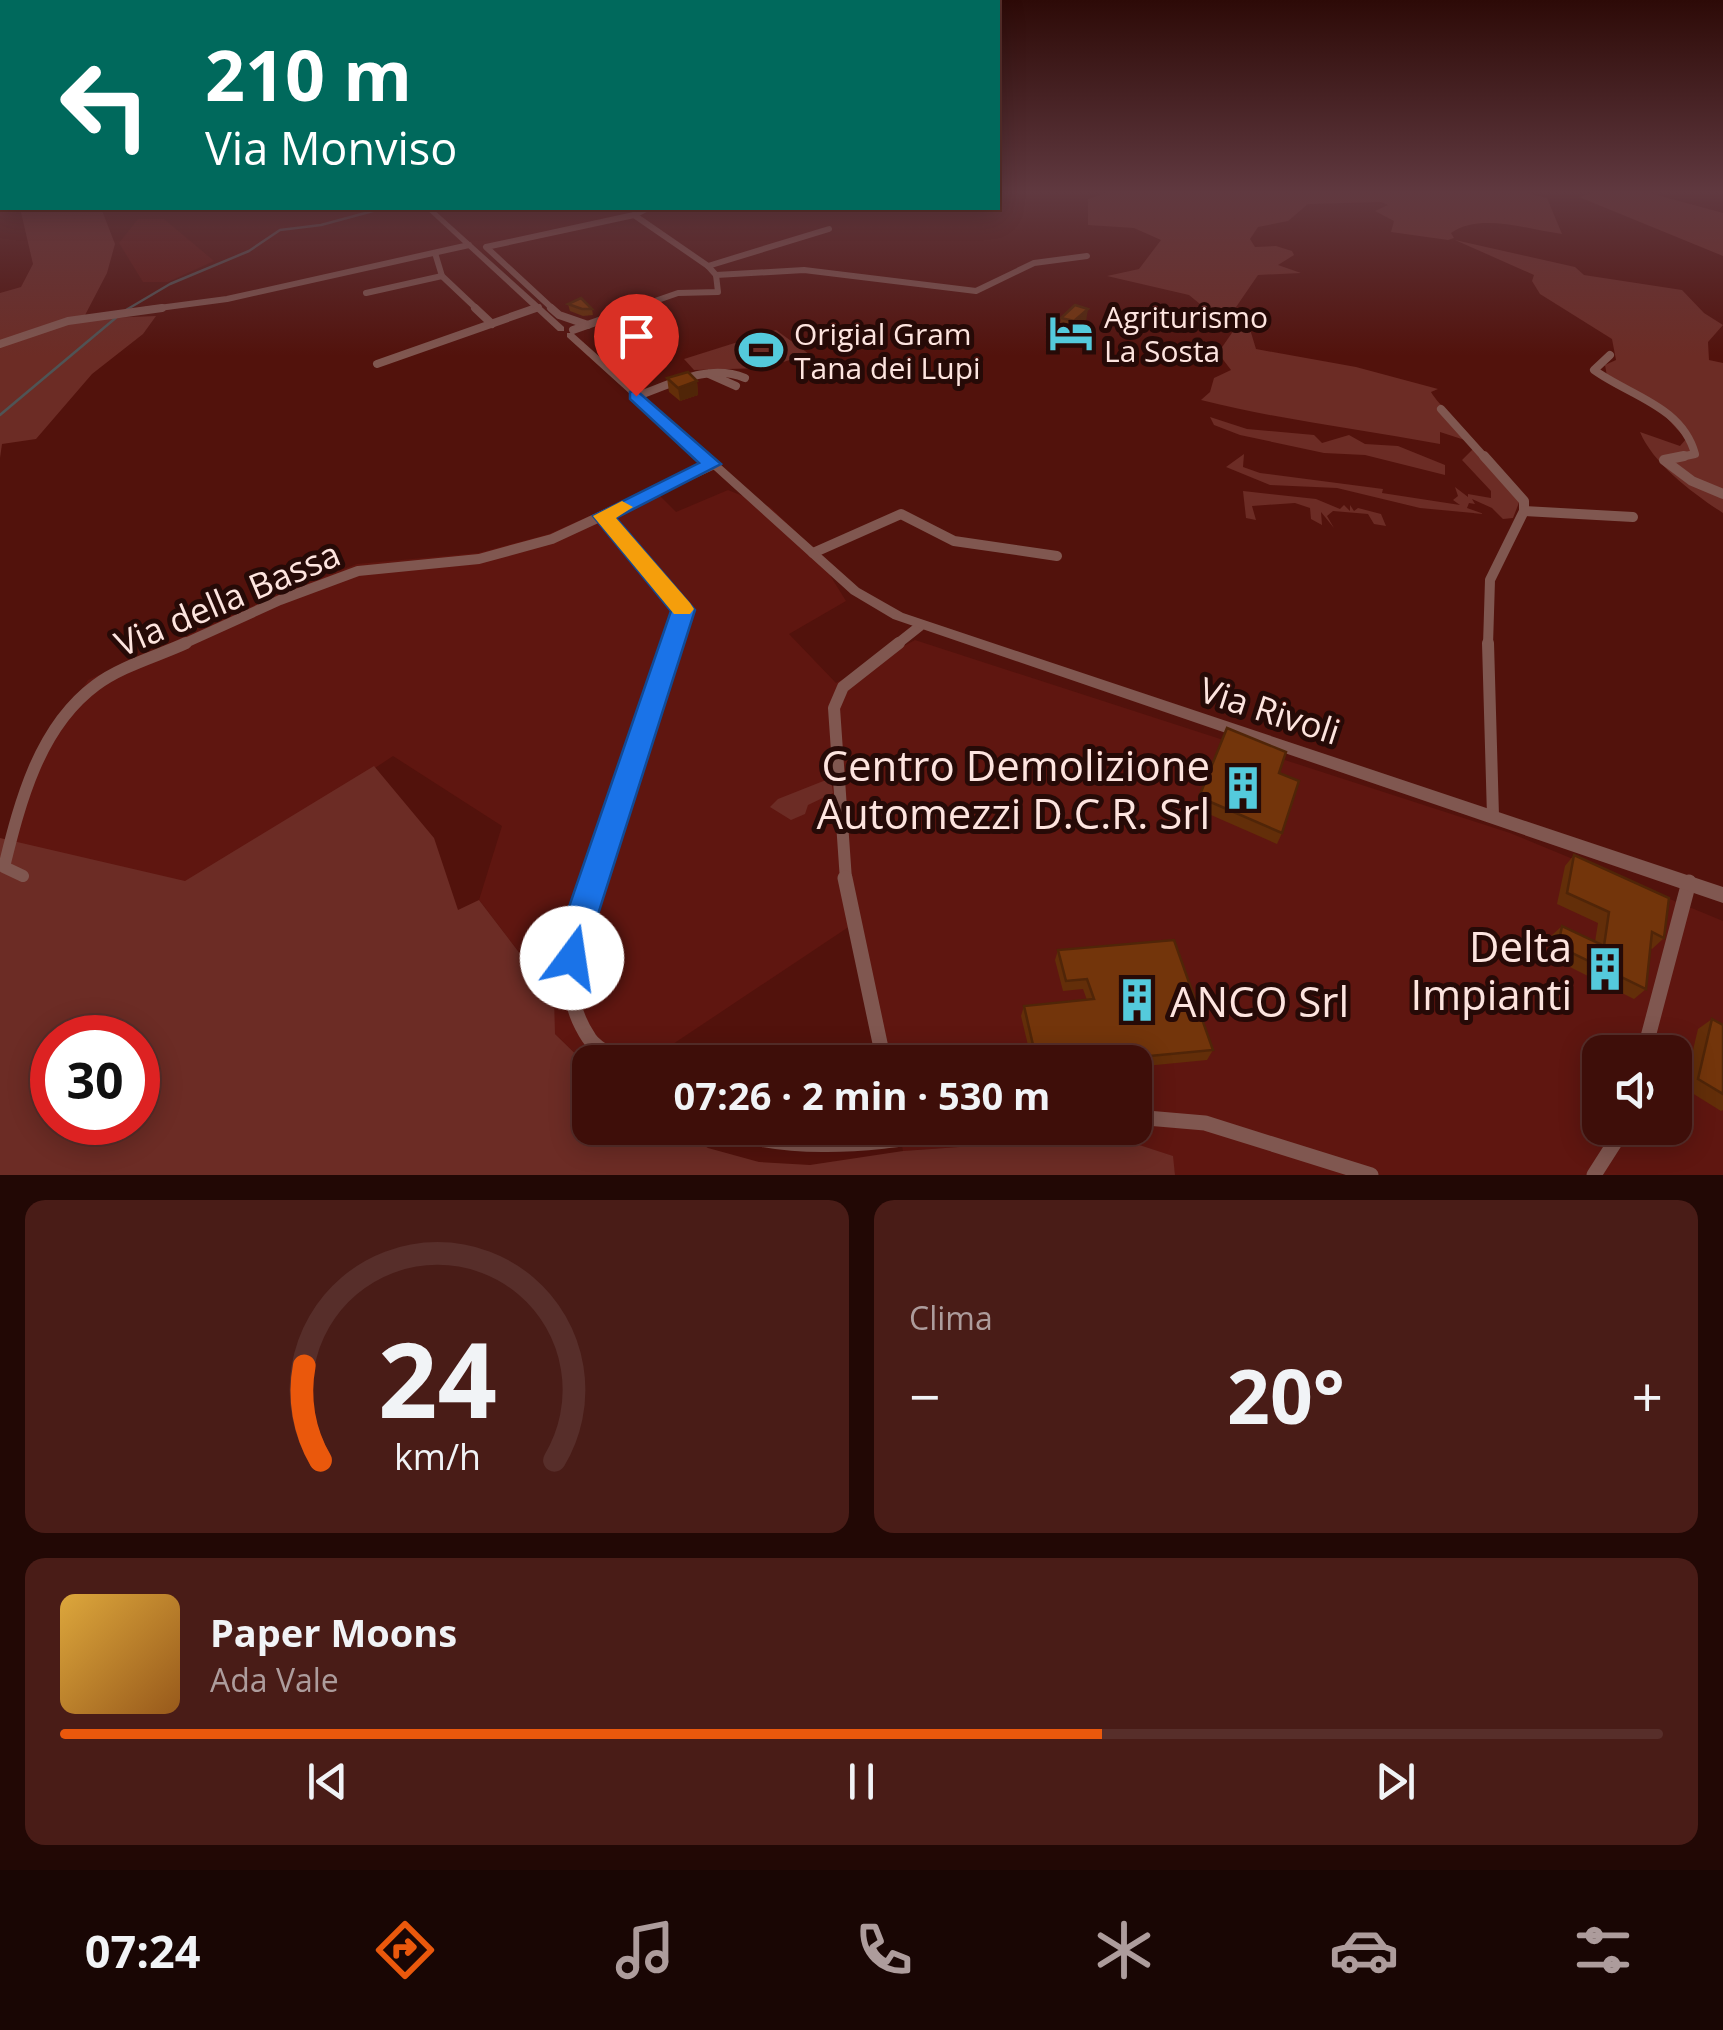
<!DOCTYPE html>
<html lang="it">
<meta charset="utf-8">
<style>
:root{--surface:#3e0e09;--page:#491c17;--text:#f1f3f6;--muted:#ad9c9c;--line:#572e2a;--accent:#ea580c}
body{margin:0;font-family:"Open Sans",sans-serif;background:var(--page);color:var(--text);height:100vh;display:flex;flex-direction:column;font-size:38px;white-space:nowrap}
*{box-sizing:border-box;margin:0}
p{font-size:32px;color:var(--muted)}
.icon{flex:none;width:55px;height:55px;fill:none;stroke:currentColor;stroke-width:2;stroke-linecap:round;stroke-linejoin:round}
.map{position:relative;height:1175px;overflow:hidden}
.sheet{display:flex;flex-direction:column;gap:25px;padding:25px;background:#220805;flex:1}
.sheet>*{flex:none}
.hud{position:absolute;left:0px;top:0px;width:1000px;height:210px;box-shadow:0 5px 25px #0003,0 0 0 2px var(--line);background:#00695c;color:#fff;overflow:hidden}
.buttons{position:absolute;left:1582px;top:1035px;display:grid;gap:20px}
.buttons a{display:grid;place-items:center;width:110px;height:110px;border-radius:20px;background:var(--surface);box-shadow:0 5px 25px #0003,0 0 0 2px var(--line);font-size:50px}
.speed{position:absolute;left:30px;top:1015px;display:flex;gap:20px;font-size:50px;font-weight:700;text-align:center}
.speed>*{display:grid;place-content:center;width:130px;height:130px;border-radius:50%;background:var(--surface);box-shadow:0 5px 25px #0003,0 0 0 2px var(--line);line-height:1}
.speed .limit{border:15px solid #d22;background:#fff;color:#111}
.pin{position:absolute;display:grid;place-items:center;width:85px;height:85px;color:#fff;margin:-102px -42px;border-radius:50% 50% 50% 0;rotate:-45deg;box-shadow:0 0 10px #0007}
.pin .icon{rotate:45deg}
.me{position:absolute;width:110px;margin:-55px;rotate:14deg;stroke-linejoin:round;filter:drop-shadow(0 0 8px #0008)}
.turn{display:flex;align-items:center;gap:35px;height:210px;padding:0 40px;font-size:45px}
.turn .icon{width:130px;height:130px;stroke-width:2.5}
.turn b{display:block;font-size:70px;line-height:85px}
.big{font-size:75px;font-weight:700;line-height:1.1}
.sheet .card{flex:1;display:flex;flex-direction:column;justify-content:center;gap:15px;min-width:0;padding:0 35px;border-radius:20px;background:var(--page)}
.sheet .dial{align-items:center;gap:0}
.dial svg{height:260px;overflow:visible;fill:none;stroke:var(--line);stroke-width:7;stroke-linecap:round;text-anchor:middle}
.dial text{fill:var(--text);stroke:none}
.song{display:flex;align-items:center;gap:30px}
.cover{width:120px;height:120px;border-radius:15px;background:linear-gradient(135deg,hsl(40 70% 55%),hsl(30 70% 35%))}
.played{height:10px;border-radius:5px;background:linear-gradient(90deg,var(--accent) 65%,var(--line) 65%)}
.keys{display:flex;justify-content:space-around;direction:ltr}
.heat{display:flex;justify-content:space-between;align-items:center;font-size:55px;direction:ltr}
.sheet .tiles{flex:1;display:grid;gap:25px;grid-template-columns:1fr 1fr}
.card:last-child{grid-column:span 2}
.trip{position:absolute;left:572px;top:1045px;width:580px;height:100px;border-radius:20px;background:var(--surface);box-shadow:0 5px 25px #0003,0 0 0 2px var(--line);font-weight:700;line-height:100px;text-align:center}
.tab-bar{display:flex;height:160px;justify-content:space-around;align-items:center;background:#190604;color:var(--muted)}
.tab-bar .icon{width:70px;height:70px}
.tab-bar .current{color:var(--accent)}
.tab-bar b{font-size:45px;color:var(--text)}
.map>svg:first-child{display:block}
.built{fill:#5f1610;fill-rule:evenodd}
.green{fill:#6c2c25;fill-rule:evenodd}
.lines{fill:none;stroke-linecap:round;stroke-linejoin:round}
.stream{stroke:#4f5455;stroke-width:2.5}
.minor-far4{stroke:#805750;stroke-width:6}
.minor-far3{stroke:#805750;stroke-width:8}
.minor-far2{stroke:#805750;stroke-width:10}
.minor-far1{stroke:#805750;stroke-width:12}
.minor{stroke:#805750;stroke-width:15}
.tertiary{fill:#805750;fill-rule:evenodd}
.wall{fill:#632e09}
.shaded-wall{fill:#502508}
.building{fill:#73350b;stroke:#502508;stroke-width:2.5}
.route{fill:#1a73e8;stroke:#114b97;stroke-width:2.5}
.slow{fill:#f59e0b}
.labels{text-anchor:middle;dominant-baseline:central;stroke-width:10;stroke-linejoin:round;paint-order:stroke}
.far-poi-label{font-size:30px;fill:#fde4df;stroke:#260a07;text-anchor:start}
.street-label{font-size:35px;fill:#fde4df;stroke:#260a07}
.near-poi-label{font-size:42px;fill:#fde4df;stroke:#260a07;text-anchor:end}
</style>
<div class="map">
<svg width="1723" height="1175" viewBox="0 0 1723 1175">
<rect width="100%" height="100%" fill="#52120c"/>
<!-- built -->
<g class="built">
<polygon points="138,219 164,219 214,261 168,282 143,282 119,243"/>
<path d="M652,488L676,512L728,490L770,507L813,548L846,601L789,634L836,683L915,640L1510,833L1723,921V1175H1175L1172,1156L1112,1136L903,1151L898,1128H1135V1062H886L859,920L646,1062H590V1068L554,1033V998L479,900L502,826L393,756L184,895L3,889L32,773L88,680L277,595L357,564L478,553L549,534ZM1600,1052H1675V1128H1600Z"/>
</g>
<!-- green -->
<g class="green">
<path d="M1109,192H1523L1547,198L1562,234C1529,230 1480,212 1451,233L1454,238L1448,240L1391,232L1394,221L1375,211L1388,205L1381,202L1308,204L1288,221L1258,227L1250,239L1255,247L1276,246L1292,251L1294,255L1278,265L1301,273L1258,275L1221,329L1195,325L1200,304L1189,295L1107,276L1139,269L1161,240L1134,228L1088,225V199Z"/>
<polygon points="1596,192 1646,192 1723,213 1723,256 1579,197"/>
<polygon points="20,208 101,208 115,244 107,273 83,319 156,316 143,334 92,374 36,439 2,444 0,458 0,293 21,287 33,264"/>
<path d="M1455,240L1575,267L1584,275L1682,290L1704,313L1723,325L1708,342L1709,360L1723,363V513C1695,495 1653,464 1640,432L1680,446L1686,439L1656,406L1607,376L1605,365L1616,360L1612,339L1540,294L1532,281L1534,275Z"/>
<path d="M1249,326L1256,349L1356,367L1438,389L1431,392C1439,406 1465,428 1477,444L1440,432V444C1360,429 1280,420 1201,400L1210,392L1214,378L1231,370L1218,353L1236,327Z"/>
<polygon points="776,330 809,354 764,368 694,370 684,359"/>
<polygon points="1210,417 1247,429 1314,435 1322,443 1349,435 1365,444 1398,446 1445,465 1445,475 1365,455 1324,453 1240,435 1214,425"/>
<polygon points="1473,449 1520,500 1513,518 1503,519 1492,508 1472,499 1475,504 1469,503 1467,508 1484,514 1420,508 1337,488 1270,485 1226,467 1244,454 1243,467 1260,473 1383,489 1382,493 1460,505 1453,500 1458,496 1455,487 1468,497 1468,494 1491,498 1491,491 1462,460"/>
<polygon points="1243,491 1316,499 1340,509 1344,505 1350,511 1350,505 1354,511 1358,508 1381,514 1386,526 1374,524 1368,514 1333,511 1327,516 1334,528 1321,512 1322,525 1311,519 1310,508 1295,503 1252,506 1256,520 1246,518"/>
<path d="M374,766L434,838L458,910L479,900L554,998L555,1034L590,1068V1128H674L708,1148L759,1162L810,1165L903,1151L1112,1136L1173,1156L1175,1175H0V838L185,881ZM52,1038H138V1122H52Z"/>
<polygon points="831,778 833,793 808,805 805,814 791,820 770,807 778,799"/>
</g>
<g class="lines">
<!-- stream -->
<g class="stream">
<polyline points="126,310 170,284 249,251 280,230 321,225 384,208 413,208"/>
<polyline points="0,415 118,316"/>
</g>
<!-- minor-far4 -->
<g class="minor-far4">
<polyline points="435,253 442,276 478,310"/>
<polyline points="708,266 829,229"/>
<polyline points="716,275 804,270 976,291 1034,263 1087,256"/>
<polyline points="366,293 442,276"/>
<polyline points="144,310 227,299 469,245"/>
<polyline points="529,310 539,307"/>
<polyline points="554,310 486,247 634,215 648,208"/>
<polyline points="629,310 678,293 718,292 716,275 708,266 634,215"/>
</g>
<!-- minor-far3 -->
<g class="minor-far3">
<polyline points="475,308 492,324"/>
<polyline points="551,308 559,315 588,325"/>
<polyline points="573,330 636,308"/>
<polyline points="0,344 68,321 162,308"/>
<path d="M1610,355L1594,370C1630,396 1682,406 1695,454L1671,459"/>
<polyline points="377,364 536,308"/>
<polyline points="709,374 736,386"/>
<path d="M637,396C672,384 708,363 745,378"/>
<polyline points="1441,409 1486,459"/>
</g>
<!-- minor-far2 -->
<g class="minor-far2">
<polyline points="1484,456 1524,501 1524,511 1490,580 1488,645"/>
<polyline points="1684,456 1664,460 1692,481 1723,494"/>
<polyline points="1524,511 1633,517"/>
<polyline points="603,517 683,610 671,645"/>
<polyline points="813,553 901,514 954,541 1057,556"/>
<polyline points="181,645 280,600 358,571 479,559 552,539 712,465"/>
<polyline points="896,645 920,626"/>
</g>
<!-- minor-far1 -->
<g class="minor-far1">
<polyline points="1488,643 1493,816"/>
<path d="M23,876L4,867C20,802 39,727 96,685C121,666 158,656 186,643"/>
<polyline points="593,880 672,643"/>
<polyline points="846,880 834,708 843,687 899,643"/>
</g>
<!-- minor -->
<g class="minor">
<path d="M594,878C576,934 553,984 589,1038C595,1048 611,1055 621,1062"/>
<polyline points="845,878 884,1062"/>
<polyline points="1644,1052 1689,882"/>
<polyline points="1135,1117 1205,1123 1371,1175"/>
<path d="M721,1128C805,1161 909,1136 996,1128"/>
<polyline points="1594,1175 1624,1128"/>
</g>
<!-- tertiary -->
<g class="tertiary">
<polygon points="425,208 432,208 564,327 564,331 558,331"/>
<polygon points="567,333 573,333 859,588 903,613 1723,887 1723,903 893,619 851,594 567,337"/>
</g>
</g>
<!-- wall -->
<g class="wall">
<polygon points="568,304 592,309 593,315 583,316 570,311"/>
<polygon points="1075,305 1085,328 1071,341 1058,337 1061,318"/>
<polygon points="667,378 697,381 698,395 680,401 669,392"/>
<polygon points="1227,728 1279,773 1282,833 1277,844 1195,808"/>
<polygon points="1574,855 1664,938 1652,949 1650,948 1646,989 1634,999 1548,956 1551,936 1562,926 1595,942 1598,923 1557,904 1565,866"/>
<polygon points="1058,950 1213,1050 1207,1060 1135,1067 1135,1062 1032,1062 1021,1016 1024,1006 1087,1000 1083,989 1063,991 1055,960"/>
<polygon points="1712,1019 1723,1025 1723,1110 1721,1111 1684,1088 1698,1029"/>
</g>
<!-- shaded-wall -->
<g class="shaded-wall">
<polygon points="1088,309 1085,328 1071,341 1074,321"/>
<polygon points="697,381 698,395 680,401 678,388"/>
</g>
<!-- building -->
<g class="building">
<polygon points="581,298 592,309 582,309 568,304"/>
<polygon points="1075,305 1088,309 1074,321 1061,318"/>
<polygon points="688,372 697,381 678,388 667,378"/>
<polygon points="1227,728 1286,752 1279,773 1299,781 1282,833 1199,797"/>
<polygon points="1574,855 1669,898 1664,938 1652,932 1646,989 1558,946 1562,926 1604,946 1609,912 1567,893"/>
<polygon points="1174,940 1213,1050 1086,1062 1037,1062 1024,1006 1094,999 1087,979 1066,981 1058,950"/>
<polygon points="1712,1019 1723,1025 1723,1094 1698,1079"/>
</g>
<!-- sky -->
<linearGradient id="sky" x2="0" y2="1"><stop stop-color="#2d0a07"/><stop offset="0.54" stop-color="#603940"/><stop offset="1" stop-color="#603940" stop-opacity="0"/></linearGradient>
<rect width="1723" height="356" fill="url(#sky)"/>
<!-- route -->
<polygon class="route" points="636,390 721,464 616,518 695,610 593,930 583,969 572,973 560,969 555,958 561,930 671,611 593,516 699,463 630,399 630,392"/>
<!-- slow -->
<polygon class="slow" points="622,501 633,507 616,518 690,603 694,609 690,614 674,614 593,516"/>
<!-- icons -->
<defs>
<g id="hotel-bare" transform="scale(3.45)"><path d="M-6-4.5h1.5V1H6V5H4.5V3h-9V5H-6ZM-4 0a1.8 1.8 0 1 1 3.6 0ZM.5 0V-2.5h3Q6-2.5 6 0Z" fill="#54cadc" stroke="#260a07" stroke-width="2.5" paint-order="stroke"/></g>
<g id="stadium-bare" transform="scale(3.45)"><path d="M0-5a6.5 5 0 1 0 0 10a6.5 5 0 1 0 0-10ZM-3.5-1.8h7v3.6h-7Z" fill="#54cadc" stroke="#260a07" stroke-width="2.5" paint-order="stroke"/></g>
<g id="building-bare" transform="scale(3.45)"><path d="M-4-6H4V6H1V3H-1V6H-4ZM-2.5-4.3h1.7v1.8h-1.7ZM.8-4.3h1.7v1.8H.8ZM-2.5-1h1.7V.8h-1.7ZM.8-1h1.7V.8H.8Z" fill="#54cadc" stroke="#260a07" stroke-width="2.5" paint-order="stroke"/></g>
</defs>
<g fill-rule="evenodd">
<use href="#hotel-bare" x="1071" y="333"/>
<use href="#stadium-bare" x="761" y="350"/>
<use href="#building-bare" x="1243" y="788"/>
<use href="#building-bare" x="1605" y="969"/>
<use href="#building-bare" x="1137" y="1000"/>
</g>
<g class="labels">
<!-- far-poi labels -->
<g class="far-poi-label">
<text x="1104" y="316">Agriturismo<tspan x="1104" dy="34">La Sosta</tspan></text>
<text x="794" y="333">Origial Gram<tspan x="794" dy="34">Tana dei Lupi</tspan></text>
</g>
<!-- street labels -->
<g class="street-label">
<text transform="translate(227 598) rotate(-23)">Via della Bassa</text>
<text transform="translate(1270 710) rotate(18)">Via Rivoli</text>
</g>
<!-- near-poi labels -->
<g class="near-poi-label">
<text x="1210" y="764">Centro Demolizione<tspan x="1210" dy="48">Automezzi D.C.R. Srl</tspan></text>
<text x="1572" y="945">Delta<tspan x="1572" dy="48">Impianti</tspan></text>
<text x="1170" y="1000" text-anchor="start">ANCO Srl</text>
</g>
</g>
</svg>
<div class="buttons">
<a><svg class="icon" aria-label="sound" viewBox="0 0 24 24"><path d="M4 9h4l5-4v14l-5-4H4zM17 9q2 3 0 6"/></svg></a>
</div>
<div class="speed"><div class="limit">30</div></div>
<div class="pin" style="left:636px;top:396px;background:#d93025"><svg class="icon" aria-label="arrive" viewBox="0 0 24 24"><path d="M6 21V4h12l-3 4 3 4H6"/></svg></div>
<svg class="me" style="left:572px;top:958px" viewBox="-20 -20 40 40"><circle r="19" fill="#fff"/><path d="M0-13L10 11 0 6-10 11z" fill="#1a73e8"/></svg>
<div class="trip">07:26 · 2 min · 530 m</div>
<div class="hud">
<div class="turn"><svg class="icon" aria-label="left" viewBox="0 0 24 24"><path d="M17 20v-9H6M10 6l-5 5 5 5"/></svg><div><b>210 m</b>Via Monviso</div></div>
</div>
</div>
<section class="sheet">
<div class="tiles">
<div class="card dial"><svg viewBox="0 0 100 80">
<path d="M14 69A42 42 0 1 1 86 69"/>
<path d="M14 69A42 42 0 0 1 9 40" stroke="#ea580c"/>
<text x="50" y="56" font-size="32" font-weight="700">24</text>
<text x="50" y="72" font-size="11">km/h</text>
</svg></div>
<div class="card"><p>Clima</p>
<div class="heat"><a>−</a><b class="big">20°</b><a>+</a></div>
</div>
<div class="card">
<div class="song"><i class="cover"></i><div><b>Paper Moons</b><p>Ada Vale</p></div></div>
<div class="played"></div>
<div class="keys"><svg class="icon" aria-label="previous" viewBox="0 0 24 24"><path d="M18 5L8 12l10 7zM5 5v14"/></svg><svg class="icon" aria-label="pause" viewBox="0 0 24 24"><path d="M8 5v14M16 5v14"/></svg><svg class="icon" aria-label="next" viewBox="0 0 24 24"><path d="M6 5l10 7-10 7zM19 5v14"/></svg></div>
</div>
</div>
</section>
<nav class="tab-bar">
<b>07:24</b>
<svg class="icon current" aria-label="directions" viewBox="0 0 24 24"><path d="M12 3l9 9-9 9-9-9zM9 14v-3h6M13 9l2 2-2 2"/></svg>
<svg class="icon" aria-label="music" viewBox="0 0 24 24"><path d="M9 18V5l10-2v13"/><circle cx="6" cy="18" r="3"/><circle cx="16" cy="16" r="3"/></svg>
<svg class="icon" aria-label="phone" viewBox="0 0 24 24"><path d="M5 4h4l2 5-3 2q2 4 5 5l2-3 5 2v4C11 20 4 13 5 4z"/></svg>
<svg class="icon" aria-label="climate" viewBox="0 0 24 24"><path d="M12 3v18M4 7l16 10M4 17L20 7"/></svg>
<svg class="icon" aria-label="car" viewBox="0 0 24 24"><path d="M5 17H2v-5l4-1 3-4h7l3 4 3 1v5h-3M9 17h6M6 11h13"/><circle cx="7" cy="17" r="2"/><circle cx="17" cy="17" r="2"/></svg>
<svg class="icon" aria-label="filters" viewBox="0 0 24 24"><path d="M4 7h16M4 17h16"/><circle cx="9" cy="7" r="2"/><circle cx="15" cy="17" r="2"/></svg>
</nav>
